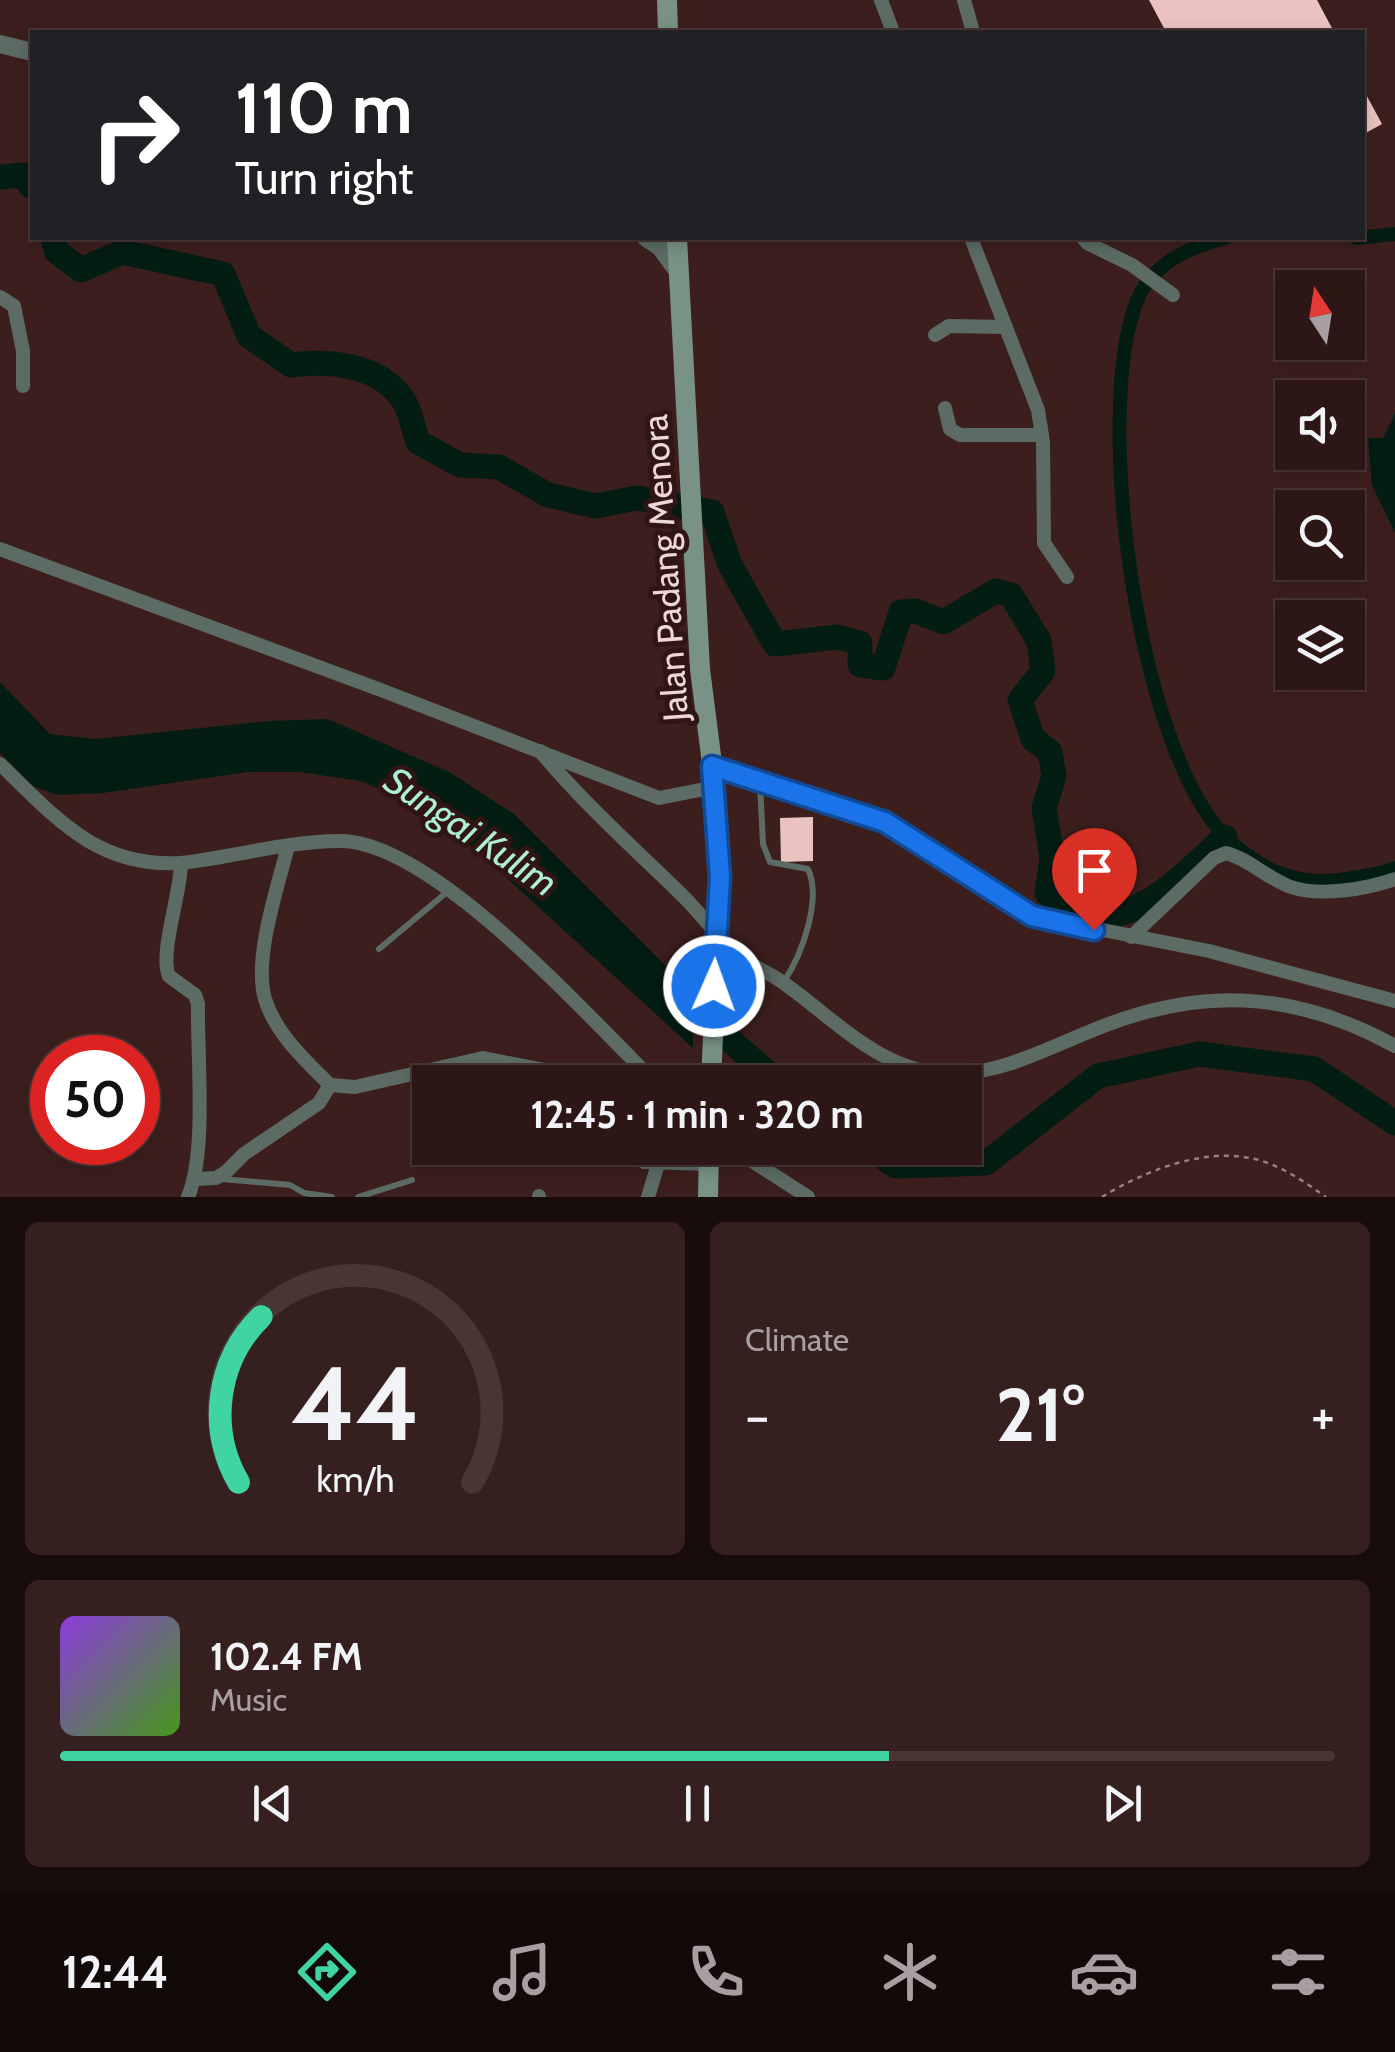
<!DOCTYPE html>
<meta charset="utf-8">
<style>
:root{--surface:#2d1716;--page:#35201f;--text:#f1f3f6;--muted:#a79fa1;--line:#483635;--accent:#40d4a2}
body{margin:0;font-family:Cabin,sans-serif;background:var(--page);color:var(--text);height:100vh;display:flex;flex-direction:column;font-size:38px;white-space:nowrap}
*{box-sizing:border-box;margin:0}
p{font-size:32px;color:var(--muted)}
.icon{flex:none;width:55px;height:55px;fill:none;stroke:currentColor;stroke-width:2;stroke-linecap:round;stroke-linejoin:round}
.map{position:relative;height:1197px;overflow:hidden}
.details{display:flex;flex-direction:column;gap:25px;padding:25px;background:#190d0c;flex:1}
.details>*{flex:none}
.top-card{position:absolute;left:30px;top:30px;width:1335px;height:210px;border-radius:0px;box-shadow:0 5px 15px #0003,0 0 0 2px var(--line);background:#202124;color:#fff;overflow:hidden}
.needle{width:65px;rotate:348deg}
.fabs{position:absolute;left:1275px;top:270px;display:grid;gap:20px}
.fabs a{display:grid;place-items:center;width:90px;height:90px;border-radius:0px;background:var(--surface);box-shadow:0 5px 15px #0003,0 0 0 2px var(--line);font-size:50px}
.speed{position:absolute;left:30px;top:1035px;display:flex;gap:20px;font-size:50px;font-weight:700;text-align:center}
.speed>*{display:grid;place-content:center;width:130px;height:130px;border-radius:50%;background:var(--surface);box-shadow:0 5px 15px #0003,0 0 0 2px var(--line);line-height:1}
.speed .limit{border:15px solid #d22;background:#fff;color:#111}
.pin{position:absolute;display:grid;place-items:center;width:85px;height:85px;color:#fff;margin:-102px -42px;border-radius:50% 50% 50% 0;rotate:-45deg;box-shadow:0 0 10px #0007}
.pin .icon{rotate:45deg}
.me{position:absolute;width:110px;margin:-55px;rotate:2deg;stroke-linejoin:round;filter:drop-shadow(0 0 8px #0008)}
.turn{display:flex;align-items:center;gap:35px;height:210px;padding:0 40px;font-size:45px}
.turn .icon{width:130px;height:130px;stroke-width:2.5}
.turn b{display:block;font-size:70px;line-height:85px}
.big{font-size:75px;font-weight:700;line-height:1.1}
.details .widget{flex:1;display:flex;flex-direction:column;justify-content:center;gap:15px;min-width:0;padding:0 35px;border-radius:15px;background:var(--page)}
.details .dial{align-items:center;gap:0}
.dial svg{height:260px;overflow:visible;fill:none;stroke:var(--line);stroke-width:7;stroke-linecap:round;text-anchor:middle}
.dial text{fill:var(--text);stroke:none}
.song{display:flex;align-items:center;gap:30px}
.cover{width:120px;height:120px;border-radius:15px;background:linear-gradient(135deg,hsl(270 70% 55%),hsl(100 70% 35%))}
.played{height:10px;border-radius:5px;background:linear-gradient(90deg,var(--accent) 65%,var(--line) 65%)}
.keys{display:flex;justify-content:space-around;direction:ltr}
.heat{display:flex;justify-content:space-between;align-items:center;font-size:55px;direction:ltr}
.details .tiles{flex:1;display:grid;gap:25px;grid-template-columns:1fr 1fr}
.widget:last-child{grid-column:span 2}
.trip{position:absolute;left:412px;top:1065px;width:570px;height:100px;border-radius:0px;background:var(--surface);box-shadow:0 5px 15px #0003,0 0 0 2px var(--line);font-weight:700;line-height:100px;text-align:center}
.menu{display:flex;height:160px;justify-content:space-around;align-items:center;background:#120909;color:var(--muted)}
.menu .icon{width:70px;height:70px}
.menu .selected{color:var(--accent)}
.menu b{font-size:45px;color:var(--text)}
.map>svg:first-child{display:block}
.water{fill:#031d13}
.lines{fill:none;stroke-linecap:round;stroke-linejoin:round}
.canal{stroke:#031d13;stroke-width:14}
.river{stroke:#031d13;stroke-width:25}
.building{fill:#eac3c0}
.path{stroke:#99817f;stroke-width:2.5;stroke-dasharray:5 5;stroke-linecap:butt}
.service{stroke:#5c6c65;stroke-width:6}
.minor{stroke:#5c6c65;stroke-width:14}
.tertiary{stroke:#5c6c65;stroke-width:18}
.secondary{stroke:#799286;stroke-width:20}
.route-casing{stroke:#114b97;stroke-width:25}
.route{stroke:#1a73e8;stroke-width:18}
.labels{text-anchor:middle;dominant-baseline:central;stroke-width:10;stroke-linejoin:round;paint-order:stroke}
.street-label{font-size:35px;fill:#ecd8d6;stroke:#311514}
.water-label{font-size:38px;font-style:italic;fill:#acefd2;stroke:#311514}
</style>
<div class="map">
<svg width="1395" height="1197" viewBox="0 0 1395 1197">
<rect width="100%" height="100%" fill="#3c1f1d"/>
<!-- water -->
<g class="water">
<polygon points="1395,413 1395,533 1372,485 1368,438 1383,438"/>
<polygon points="0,682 50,734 95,739 269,721 328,719 451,773 514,814 693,993 693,1048 476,850 420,807 361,781 299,772 248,772 103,793 57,795 33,786 0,753"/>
</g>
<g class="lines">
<!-- canal -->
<g class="canal">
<path d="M1225,238C1189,247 1151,264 1137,301C1092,414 1138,754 1228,839C1264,873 1302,888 1351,878C1366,876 1381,874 1395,868"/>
<polyline points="1357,238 1395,234"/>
</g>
<!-- river -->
<g class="river">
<polyline points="0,177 22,175 32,187"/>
<path d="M53,238L57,252L81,270L122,252L223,274L249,336L291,365C327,360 377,364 401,397C410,408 413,428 418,442L460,465L499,467L548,495L596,506L637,498L712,512L730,565L775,644L838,637L860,643V665L883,668L901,612L916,611L943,622L996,591L1011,595L1039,641L1043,671L1020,700L1033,739L1050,752L1054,776L1044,808L1052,858L1047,893C1056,900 1068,913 1079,915C1137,929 1186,871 1225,837"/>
<polyline points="669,987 778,1082"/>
<polyline points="869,1148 896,1166 986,1163 1098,1076 1199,1054 1314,1069 1395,1123"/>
</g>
</g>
<!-- building -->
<g class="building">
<polygon points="1149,0 1317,0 1334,32 1166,32"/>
<polygon points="1362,87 1382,124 1362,135"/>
<polygon points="813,817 813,861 781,862 780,818"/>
</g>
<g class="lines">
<!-- path -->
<path class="path" d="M1102,1197C1142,1172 1202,1148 1250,1158C1278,1163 1303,1181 1326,1197"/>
<!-- service -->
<g class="service">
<path d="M760,784L763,844L770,862L808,869C822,899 802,955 784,981"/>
<polyline points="379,949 447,892"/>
<polyline points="222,1179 290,1185 304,1193 332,1197"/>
<polyline points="358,1197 412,1180"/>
</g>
<!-- minor -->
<g class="minor">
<polyline points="881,0 893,32"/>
<polyline points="964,0 973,32"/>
<polyline points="971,238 1038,410 1043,442 1044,543 1067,577"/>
<polyline points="1083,238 1087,243 1132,265 1173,295"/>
<polyline points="0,297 14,306 23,351 23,386"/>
<polyline points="935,335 949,326 1006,327"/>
<polyline points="945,408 950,429 960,435 1042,435"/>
<polyline points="0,549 381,690 659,798 715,787"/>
<path d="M540,751C583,803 635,849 683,896C701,914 716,935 734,952C748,965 769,972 785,984C837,1021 885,1076 955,1074C1004,1072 1046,1049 1091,1031C1198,986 1293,990 1395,1046"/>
<path d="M0,764C56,818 97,868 181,863C233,857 287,841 340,841C433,841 588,1017 655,1082"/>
<polyline points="712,766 885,822 1032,916 1209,951 1395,1001"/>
<path d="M288,846C278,886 253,959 265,999C275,1033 306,1061 330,1085L355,1087L483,1058L606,1082"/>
<path d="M181,863C181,893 159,954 169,976L195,995L198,1004C197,1057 207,1151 188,1197"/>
<path d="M1131,937L1214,858L1226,853C1249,859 1268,879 1291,887C1320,897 1366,889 1395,879"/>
<polyline points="636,1148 644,1162 709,1164"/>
<polyline points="732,1148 808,1197"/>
<polyline points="195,1179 216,1178 226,1172 244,1154 319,1103 330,1085"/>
<polyline points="539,1196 539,1197"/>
<polyline points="648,1197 658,1164"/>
</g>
<!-- tertiary -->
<g class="tertiary">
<polyline points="0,44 32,52"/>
<polyline points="646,238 660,247 679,273"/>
</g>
<!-- secondary -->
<g class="secondary">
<polyline points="667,0 668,32"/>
<polyline points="677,238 700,669 715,787 720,877 711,1082"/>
<polyline points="708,1197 709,1148"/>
</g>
</g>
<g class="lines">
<!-- route casing -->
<g class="route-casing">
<polyline id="route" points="714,986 720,877 712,766 885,822 1032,916 1094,930"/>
</g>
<!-- route -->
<use href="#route" class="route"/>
</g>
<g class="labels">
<!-- street labels -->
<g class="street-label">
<text transform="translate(665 568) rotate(-94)">Jalan Padang Menora</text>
</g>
<!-- water labels -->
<g class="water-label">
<text transform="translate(471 831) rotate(34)">Sungai Kulim</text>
</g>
</g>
</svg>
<div class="fabs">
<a><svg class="needle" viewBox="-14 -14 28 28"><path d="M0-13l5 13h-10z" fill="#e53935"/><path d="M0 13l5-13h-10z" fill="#a79fa1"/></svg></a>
<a><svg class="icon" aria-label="sound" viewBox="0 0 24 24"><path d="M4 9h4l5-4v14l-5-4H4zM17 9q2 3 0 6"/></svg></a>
<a><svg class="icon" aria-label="search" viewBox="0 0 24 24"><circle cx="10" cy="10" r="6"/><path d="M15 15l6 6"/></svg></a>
<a><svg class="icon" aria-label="layers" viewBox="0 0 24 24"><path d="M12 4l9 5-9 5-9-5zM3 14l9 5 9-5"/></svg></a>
</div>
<div class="speed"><div class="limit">50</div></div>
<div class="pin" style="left:1094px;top:930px;background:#d93025"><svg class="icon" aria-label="arrive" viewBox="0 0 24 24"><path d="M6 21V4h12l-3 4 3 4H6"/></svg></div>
<svg class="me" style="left:714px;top:986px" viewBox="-20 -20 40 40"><circle r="17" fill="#1a73e8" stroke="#fff" stroke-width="3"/><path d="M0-11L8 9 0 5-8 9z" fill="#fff"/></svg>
<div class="trip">12:45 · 1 min · 320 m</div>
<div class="top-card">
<div class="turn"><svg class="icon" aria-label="right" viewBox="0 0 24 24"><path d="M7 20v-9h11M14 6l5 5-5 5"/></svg><div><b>110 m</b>Turn right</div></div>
</div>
</div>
<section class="details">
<div class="tiles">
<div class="widget dial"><svg viewBox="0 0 100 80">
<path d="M14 69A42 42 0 1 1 86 69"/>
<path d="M14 69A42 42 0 0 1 21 18" stroke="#40d4a2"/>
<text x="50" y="56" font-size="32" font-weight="700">44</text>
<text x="50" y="72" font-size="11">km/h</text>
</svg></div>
<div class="widget"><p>Climate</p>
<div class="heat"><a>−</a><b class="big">21°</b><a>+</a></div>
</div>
<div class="widget">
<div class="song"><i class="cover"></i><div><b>102.4 FM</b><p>Music</p></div></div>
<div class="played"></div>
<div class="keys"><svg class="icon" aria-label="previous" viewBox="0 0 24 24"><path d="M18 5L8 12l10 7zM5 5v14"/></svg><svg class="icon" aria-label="pause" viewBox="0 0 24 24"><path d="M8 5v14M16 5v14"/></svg><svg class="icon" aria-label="next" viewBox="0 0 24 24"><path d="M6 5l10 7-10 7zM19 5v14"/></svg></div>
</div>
</div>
</section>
<nav class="menu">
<b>12:44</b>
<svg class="icon selected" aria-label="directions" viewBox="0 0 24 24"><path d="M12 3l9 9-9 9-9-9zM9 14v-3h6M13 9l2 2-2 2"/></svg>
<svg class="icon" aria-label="music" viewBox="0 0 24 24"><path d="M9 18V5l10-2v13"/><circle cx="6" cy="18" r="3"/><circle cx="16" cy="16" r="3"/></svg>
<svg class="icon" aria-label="phone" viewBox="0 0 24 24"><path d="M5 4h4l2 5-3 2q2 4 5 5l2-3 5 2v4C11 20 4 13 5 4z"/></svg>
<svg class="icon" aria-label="climate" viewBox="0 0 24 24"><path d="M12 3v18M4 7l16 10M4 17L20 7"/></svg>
<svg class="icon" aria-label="car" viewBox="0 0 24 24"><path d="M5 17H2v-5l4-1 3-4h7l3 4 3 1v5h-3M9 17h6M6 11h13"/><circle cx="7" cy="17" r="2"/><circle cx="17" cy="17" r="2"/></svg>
<svg class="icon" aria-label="filters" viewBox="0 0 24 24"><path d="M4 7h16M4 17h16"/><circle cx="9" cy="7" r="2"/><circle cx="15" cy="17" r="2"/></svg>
</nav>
